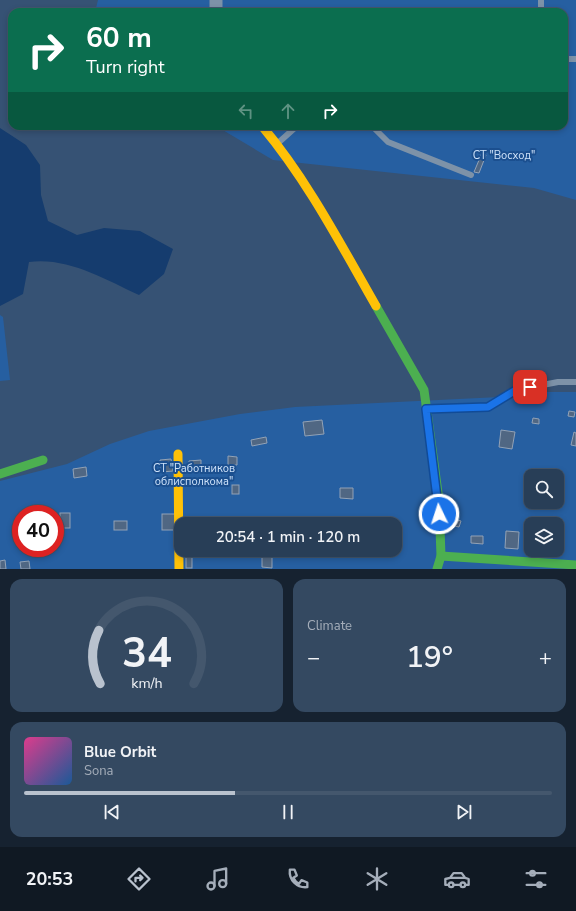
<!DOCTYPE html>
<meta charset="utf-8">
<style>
:root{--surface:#283e57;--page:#344961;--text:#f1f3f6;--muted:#a5aeba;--line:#44576d;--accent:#b9c2ce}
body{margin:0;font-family:"Nunito Sans",sans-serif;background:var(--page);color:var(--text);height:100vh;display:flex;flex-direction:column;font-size:15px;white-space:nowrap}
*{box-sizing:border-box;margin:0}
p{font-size:13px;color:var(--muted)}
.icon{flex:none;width:22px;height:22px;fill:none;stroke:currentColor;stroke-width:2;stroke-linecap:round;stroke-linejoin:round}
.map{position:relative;height:569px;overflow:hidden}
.side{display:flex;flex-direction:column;gap:10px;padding:10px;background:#162230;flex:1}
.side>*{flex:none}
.top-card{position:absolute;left:8px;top:8px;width:560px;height:122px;border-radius:12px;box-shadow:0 2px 6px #0003,0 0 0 1px var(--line);background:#0b6e4f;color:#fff;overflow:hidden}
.fabs{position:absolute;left:524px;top:469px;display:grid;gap:8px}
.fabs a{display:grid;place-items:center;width:40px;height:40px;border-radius:8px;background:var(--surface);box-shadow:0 2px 6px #0003,0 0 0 1px var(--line);font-size:20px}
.speed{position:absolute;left:12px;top:505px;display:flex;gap:8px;font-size:20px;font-weight:700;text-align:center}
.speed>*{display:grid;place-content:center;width:52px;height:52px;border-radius:50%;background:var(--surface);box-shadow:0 2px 6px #0003,0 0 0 1px var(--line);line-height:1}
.speed .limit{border:6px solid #d22;background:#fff;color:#111}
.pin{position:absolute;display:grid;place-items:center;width:34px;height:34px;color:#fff;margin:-17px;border-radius:8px;box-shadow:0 2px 6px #0006}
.me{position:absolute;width:44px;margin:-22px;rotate:356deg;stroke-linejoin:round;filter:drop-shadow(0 0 3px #0008)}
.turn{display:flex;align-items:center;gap:14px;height:84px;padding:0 12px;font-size:18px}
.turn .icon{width:52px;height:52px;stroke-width:2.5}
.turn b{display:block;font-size:28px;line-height:34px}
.lanes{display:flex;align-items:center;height:38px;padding:0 12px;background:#0003;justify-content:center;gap:20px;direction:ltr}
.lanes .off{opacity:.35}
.big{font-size:30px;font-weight:600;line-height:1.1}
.side .tile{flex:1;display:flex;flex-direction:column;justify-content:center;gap:6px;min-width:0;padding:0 14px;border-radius:12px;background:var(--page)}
.side .dial{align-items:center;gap:0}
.dial svg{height:104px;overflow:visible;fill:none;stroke:var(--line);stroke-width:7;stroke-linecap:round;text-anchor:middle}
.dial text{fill:var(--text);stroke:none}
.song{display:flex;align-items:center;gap:12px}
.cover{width:48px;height:48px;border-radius:6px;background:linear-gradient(135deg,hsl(330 70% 55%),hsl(210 70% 35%))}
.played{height:4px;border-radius:2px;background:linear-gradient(90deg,var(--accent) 40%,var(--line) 40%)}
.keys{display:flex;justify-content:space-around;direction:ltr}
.heat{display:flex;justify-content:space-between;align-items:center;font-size:22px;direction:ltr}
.side .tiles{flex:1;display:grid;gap:10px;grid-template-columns:1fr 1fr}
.tile:last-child{grid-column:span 2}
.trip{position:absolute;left:174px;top:517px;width:228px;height:40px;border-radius:12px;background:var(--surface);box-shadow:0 2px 6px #0003,0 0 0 1px var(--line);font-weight:600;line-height:40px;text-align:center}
.dock{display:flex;height:64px;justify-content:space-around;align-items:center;background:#101923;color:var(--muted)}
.dock .icon{width:28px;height:28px}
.dock .on{color:var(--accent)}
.dock b{font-size:18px;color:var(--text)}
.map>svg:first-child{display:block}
.green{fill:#265fa1;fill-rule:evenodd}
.water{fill:#153c6e}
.building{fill:#506783;stroke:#92a2b6}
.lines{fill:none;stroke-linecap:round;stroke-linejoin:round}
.lane{stroke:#7d92a8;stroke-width:6}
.street{stroke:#7d92a8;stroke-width:13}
.fast{stroke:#4caf50;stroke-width:9}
.slow{stroke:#ffc107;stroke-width:9}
.route-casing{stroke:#114b97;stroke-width:10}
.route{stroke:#1a73e8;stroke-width:7}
.labels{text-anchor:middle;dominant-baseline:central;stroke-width:4;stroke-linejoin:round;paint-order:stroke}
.park-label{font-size:11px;fill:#cfe3fa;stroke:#1b4f8f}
</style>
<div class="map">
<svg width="576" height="569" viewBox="0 0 576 569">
<rect width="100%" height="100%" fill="#365274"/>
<!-- green -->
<g class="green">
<polygon points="98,0 576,0 576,200 534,188 273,160 216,126 564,126 564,12 95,12"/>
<polygon points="0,315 3,317 10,380 0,381"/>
<path d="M528,392H576V569H0V481L67,464L110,444L149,431L240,414L295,407L518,396ZM531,476H557V502H531ZM21,514H55V548H21ZM181,524H395V550H181ZM531,524H557V550H531Z"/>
</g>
<!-- water -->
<path class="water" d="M0,128L26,145L40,165L41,195L48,221L77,235L104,228L140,231L173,249L164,274L139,295C104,279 68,257 29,262L23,294L0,306Z"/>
<!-- building -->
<g class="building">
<polygon points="482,153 486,155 479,173 474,172"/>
<polygon points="569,411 575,412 574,417 568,416"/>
<polygon points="533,418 539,419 539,424 532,423"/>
<polygon points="322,420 324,434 305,436 303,422"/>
<polygon points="501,430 515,432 512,449 499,447"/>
<polygon points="574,432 576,433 576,446 571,445"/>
<polygon points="266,437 267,443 252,446 251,440"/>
<polygon points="228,456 237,457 237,465 228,465"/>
<polygon points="171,459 173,471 162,472 160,460"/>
<polygon points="201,460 201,472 189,472 189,461"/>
<polygon points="86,467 87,476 74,478 73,469"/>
<rect x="232" y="485" width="7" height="9"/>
<polygon points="557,485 564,485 563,490 557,489"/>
<polygon points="340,488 353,488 353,499 340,498"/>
<rect x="60" y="513" width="10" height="15"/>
<rect x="162" y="514" width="14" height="16"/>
<polygon points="452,518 461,521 459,527 450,525"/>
<rect x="232" y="520" width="10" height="4"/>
<rect x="114" y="521" width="13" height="9"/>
<polygon points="506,531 519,532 518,549 505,548"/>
<polygon points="471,536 483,536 483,544 471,543"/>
<polygon points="558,549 558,554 550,554 550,550"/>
<polygon points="330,550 339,550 338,554 330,554"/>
<polygon points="534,550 547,550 547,556 534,555"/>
<rect x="186" y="557" width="6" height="11"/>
<polygon points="262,557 272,557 272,568 262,567"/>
<polygon points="5,560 6,569 0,569 0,561"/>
<polygon points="29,561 30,569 21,569 20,562"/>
</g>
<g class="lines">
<!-- lane -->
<g class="lane">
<polyline points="541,0 541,12"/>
<polyline points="564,59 576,59"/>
<polyline points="372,126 388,142 471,175"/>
<polyline points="278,143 297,126"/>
<polyline points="428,409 488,407 517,390 558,382 576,382"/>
</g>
<!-- street -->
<polyline class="street" points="216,12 216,0"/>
<!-- fast -->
<g class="fast">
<polyline points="376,306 424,390 439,500 441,556 437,569"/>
<polyline points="0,474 43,460"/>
<polyline points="441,556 576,565"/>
</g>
<!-- slow -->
<g class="slow">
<path d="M262,126C308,181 341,245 376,306"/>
<polyline points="178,454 179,569"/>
</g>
</g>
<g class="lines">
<!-- route casing -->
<g class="route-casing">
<polyline id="route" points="439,514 426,409 488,407 516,390 530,387"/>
</g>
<!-- route -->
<use href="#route" class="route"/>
</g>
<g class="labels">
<!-- park labels -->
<g class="park-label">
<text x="504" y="155">СТ "Восход"</text>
<text x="194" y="468">СТ "Работников<tspan x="194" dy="13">облисполкома"</tspan></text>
</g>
</g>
</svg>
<div class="fabs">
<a><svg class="icon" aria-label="search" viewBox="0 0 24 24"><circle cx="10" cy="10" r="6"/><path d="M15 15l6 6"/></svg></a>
<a><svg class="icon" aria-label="layers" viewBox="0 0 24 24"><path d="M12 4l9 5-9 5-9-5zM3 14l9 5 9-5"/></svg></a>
</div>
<div class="speed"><div class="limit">40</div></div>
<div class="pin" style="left:530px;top:387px;background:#d93025"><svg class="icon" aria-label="arrive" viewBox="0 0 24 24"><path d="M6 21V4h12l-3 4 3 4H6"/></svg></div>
<svg class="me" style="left:439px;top:514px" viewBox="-20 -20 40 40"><circle r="17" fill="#1a73e8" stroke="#fff" stroke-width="3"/><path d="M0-11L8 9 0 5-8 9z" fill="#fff"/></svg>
<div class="trip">20:54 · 1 min · 120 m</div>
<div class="top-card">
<div class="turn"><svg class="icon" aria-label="right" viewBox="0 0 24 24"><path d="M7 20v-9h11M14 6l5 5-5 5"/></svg><div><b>60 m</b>Turn right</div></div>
<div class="lanes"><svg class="icon off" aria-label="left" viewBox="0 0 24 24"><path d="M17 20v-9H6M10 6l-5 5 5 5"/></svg><svg class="icon off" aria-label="ahead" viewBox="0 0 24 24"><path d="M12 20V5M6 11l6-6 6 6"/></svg><svg class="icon" aria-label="right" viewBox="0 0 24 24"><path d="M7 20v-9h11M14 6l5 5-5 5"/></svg></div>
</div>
</div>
<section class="side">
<div class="tiles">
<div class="tile dial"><svg viewBox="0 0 100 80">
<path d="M14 69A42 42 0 1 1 86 69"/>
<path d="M14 69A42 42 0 0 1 13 28" stroke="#b9c2ce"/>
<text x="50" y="56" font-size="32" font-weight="700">34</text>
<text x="50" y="72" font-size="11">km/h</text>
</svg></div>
<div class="tile"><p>Climate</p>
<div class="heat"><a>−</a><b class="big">19°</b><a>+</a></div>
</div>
<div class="tile">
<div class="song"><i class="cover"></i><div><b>Blue Orbit</b><p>Sona</p></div></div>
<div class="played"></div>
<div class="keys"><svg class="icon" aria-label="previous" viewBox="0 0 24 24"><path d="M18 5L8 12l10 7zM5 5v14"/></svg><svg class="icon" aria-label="pause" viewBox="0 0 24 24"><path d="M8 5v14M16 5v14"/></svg><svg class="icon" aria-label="next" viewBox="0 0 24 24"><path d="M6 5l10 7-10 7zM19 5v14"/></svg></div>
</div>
</div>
</section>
<nav class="dock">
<b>20:53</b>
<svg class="icon on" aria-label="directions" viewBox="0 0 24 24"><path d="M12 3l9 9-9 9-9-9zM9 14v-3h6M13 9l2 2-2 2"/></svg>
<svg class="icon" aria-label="music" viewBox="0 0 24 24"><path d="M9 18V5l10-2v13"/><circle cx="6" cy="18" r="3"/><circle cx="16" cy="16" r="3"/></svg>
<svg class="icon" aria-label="phone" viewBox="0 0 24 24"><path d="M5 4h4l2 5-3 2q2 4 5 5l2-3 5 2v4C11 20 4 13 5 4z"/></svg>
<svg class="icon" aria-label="climate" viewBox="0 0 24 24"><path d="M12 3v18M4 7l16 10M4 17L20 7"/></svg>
<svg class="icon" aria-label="car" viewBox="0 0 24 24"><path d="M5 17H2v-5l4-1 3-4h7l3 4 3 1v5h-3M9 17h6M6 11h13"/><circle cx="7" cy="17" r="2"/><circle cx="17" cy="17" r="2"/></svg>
<svg class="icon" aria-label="filters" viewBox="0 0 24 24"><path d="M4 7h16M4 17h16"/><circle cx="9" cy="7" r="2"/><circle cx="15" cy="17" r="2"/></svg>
</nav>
